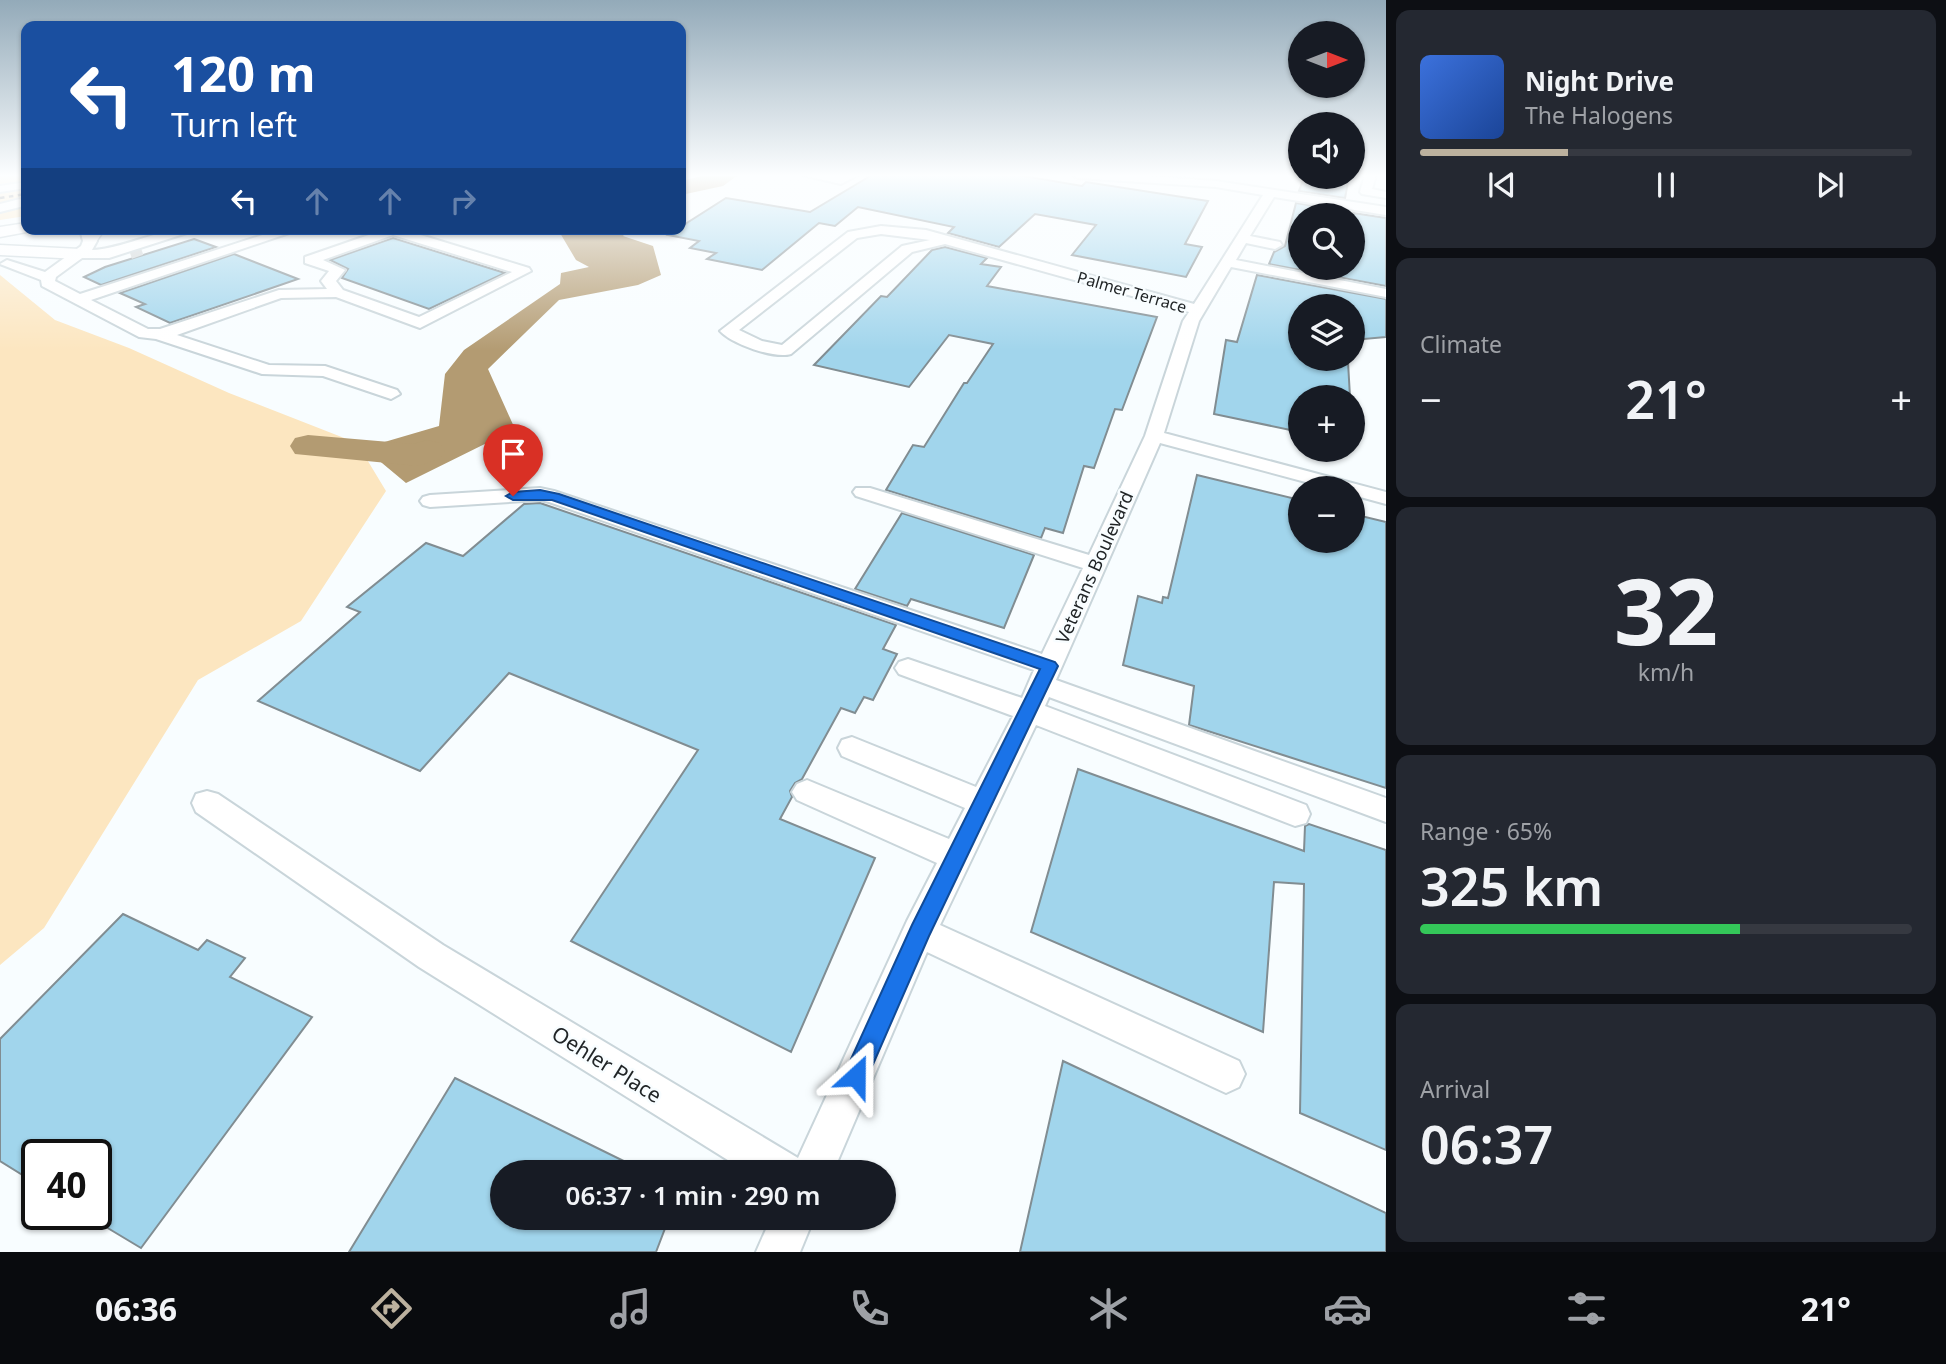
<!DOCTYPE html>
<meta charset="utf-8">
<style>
:root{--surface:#171b24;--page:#242831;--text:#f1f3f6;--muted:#9ea1a6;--line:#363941;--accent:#bcb19e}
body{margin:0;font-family:"Noto Sans",sans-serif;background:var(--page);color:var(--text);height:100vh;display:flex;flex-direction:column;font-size:26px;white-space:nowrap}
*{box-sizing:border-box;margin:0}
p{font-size:23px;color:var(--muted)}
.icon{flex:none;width:38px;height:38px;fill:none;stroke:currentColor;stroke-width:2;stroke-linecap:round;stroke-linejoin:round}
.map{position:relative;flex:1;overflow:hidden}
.side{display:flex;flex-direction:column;gap:10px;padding:10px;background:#0d0f14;width:560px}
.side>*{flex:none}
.banner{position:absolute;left:21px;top:21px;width:665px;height:214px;border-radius:14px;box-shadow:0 2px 5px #0004;background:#1a4fa0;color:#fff;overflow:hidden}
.needle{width:46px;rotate:90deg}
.fabs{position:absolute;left:1288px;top:21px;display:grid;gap:14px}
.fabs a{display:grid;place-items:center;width:77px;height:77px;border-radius:50%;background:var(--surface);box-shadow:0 2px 5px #0004;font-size:35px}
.speed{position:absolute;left:21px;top:1139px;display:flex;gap:14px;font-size:35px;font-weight:700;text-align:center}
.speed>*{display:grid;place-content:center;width:91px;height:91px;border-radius:50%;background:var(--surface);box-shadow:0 2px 5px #0004;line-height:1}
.speed .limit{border:4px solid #111;border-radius:10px;background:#fff;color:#111}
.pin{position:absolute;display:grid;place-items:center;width:60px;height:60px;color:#fff;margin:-72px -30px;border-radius:50% 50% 50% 0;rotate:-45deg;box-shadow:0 0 7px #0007}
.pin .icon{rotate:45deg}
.me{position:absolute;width:77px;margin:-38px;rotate:24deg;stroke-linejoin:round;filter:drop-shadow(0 0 5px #0008)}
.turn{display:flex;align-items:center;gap:24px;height:147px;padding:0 35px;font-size:32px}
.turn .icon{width:91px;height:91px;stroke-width:2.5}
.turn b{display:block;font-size:49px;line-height:60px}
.lanes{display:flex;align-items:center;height:66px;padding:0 35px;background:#0003;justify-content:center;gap:35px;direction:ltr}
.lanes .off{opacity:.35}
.big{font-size:52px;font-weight:600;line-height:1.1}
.side .tile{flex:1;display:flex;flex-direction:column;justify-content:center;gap:10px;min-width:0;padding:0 24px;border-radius:14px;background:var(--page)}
.side .dial{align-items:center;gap:0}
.dial b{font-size:91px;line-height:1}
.song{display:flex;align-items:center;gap:21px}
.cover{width:84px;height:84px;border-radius:10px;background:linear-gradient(135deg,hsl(220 70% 55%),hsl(220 70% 35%))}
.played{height:7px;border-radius:4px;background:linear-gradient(90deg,var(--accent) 30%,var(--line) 30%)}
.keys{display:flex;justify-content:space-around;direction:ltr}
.heat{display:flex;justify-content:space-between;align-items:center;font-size:38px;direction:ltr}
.charge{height:10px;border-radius:5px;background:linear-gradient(90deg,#34c759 65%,var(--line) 0)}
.trip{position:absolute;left:490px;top:1160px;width:406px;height:70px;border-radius:35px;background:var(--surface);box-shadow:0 2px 5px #0004;font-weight:600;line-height:70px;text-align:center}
.tab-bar{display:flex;height:112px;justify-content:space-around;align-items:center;background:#090b0e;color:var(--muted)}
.tab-bar .icon{width:49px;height:49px}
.tab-bar .on{color:var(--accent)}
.tab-bar b{font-size:32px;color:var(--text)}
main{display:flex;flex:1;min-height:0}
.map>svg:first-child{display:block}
.green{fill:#fce6c0}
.water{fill:#b39b72}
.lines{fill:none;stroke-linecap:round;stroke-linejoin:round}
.river{fill:#b39b72;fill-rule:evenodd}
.building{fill:#a1d5ec;stroke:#818d92;stroke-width:2}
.minor-tunnel{stroke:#cdd2d4;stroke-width:12;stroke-dasharray:12 6;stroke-linecap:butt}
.minor-casing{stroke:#c9d5da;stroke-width:4}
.major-casing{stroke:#c9d5da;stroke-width:3}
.minor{fill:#fff;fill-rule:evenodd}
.major{fill:#fff;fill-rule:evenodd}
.rail{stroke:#636769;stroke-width:2.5;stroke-dasharray:4.5 4.5;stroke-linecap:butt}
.route{fill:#1a73e8;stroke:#114b97;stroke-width:2}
.labels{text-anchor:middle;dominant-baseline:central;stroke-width:5;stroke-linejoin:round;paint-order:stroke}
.far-street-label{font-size:16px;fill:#212527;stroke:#f8fdff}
.street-label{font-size:18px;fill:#212527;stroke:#f8fdff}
.near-street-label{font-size:21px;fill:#212527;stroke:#f8fdff}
</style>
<main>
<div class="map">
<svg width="1386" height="1252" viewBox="0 0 1386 1252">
<rect width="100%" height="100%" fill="#f8fdff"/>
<!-- green -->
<g class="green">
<polygon points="0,175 26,175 26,216 0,220"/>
<polygon points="0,275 55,320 129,348 229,393 357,443 386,491 301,621 198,680 44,928 0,965"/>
</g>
<!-- water -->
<g class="water">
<polygon points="706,175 738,175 723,186 681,195 681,181"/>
<polygon points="566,229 629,229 623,236 653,246 661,275 638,285 559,300 488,369 515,429 406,483 364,448 439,426 445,374 464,350 560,284 561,273 589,267 576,260 560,233"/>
</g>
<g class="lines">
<!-- river -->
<polygon class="river" points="308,435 413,444 427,440 440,443 445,451 440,459 418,466 295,454 290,446 295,438"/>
</g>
<!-- building -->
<g class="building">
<polygon points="872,175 1018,175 1082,186 1086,182 1208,201 1185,244 1202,247 1186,277 1072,255 1096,225 1035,214 999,247 948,233 954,227 858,207 835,226 819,223 762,270 707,259 716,253 690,248 699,241 668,235 726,198 810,212"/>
<polygon points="1304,177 1349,177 1345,198 1299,191"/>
<polygon points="1296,203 1343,211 1342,215 1300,215 1300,268 1353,268 1353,213 1386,218 1386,286 1269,264 1274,252 1285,246"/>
<polygon points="393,238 505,273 429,309 342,278 348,269 330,260"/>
<polygon points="194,239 216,247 101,285 84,277 105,267"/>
<polygon points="945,247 987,258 981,264 1001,267 987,286 1157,317 1122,410 1115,409 1094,468 1084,466 1063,533 1045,528 1041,538 886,490 913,445 924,447 964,383 967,383 993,344 949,335 909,387 814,365 881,296 887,297 932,250"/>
<polygon points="234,254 298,279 170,323 136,307 145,304 120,293"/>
<polygon points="1257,275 1386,299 1386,337 1353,340 1353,306 1300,306 1300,359 1348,362 1350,397 1300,397 1300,432 1214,414 1226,340 1237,342"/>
<polygon points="1197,475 1300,500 1300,541 1353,541 1353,514 1386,522 1386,788 1189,725 1194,686 1123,665 1138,596 1162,603 1163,597 1168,598"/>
<polygon points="540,503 896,625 883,649 897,654 873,700 864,697 855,713 841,708 802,779 795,783 790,791 792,797 780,819 875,858 791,1052 571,941 698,750 509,673 420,771 258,701 360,612 347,607 426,543 463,556 524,504"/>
<polygon points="902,513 1034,555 1004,628 911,599 907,606 855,589"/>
<polygon points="1078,769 1304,851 1305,826 1309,824 1386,850 1386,1150 1300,1113 1304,884 1274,882 1263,1032 1031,932"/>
<polygon points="123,914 198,950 207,940 245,958 230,977 312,1017 141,1248 96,1221 96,1155 37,1155 37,1184 0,1161 0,1039"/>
<polygon points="1063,1061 1386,1213 1386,1252 1020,1252"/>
<polygon points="455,1078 646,1172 502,1172 502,1218 669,1218 656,1252 349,1252"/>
</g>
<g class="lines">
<!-- minor-tunnel -->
<polyline class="minor-tunnel" points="130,253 147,247"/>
<!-- minor casing -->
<g class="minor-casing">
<g id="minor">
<polygon points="802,175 858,175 841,184"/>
<path d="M1073,175H1134L1216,181L1386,207V215L1274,197L1250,236L1280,242L1282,245L1275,249L1246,243L1236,260L1386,289V297L1231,267L1199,321L1164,433L1386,492V504L1353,495V488H1328L1160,443L1056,680L1386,798V822L1049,697L1045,706L1306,805L1310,814L1306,823L1295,826L1036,725L940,925L1239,1061L1245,1074L1239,1087L1226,1093L1213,1087L927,952L833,1172H747L419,967L196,812L192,803L196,794L207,791L218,794L443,945L798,1158L907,921L937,863L797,800L792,792L797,784L807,780L949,839L965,808L842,756L838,748L842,740L852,737L976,787L1013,716L899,674L895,668L899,662L908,659L1022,698L1034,670L549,502L540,500L430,507L423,505L420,501L423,497L430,495L540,488L554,491L1042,654L1083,568L856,496L853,492L856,488H870L1089,555L1145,436L1183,321L1189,312L945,244L912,252L791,354C774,359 732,344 720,331L848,232L881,226L926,230L1194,304L1263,195L1216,187L1078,178ZM881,234L930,240L902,246L782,345L762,341L739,330L857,238Z"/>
<polygon points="1365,175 1376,175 1372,189 1386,192 1386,198 1362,194 1360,192"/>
<polygon points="26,182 26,188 0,192 0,186"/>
<polygon points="20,199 26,203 24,206 0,212 0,204"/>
<path d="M80,229H92L97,241L92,250C122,250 171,223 193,231L109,258H82L56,277L55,281L80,294L281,229H301L91,300L148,329H160L279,290L327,289L321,281L329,271L305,263V257L386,229H401L529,268L531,271L420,328L336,297L281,298L177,335L269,365L325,366L397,390L400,394L391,399L323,376L262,374L156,339L139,337L42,286L41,280L0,264L7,260L45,272L81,246L83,241ZM393,235L512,272L419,317L343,290L336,281L345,270L323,260Z"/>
<polygon points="771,1218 814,1218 800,1252 756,1252"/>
</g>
</g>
<!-- major casing -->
<g class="major-casing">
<g id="major">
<polygon points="26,223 26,229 33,229 32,231 0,237 0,227"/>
<polygon points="88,229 105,229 96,242 90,243 82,238"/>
<polygon points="0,245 80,249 89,254 80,259 0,255"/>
</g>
</g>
<!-- minor -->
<use href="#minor" class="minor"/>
<!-- major -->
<use href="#major" class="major"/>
<!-- rail -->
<polyline class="rail" points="0,198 26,194"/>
</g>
<!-- sky -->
<linearGradient id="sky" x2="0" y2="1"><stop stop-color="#93aab9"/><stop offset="0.5" stop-color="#fcfeff"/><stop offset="1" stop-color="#fcfeff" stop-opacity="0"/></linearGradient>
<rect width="1386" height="351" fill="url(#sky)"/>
<!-- route -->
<polygon class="route" points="540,490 559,494 1055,662 1058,666 929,936 864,1085 856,1089 847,1085 843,1076 847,1068 912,925 1040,669 552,500 513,500 506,496 513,492"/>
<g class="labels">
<!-- far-street labels -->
<g class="far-street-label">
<text transform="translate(1132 292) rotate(16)">Palmer Terrace</text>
</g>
<!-- street labels -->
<g class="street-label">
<text transform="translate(1094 567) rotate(-66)">Veterans Boulevard</text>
</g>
<!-- near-street labels -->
<g class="near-street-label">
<text transform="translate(607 1064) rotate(32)">Oehler Place</text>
</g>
</g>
</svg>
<div class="fabs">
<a><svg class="needle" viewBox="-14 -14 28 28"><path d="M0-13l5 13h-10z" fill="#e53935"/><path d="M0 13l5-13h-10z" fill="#9ea1a6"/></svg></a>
<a><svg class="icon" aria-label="sound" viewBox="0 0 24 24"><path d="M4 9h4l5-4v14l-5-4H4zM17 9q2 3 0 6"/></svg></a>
<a><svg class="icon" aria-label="search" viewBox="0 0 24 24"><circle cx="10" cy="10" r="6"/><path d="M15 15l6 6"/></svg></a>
<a><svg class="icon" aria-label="layers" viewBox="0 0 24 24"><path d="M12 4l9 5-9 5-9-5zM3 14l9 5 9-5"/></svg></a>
<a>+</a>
<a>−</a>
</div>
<div class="speed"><div class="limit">40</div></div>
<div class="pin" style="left:513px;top:496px;background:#d93025"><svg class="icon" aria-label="arrive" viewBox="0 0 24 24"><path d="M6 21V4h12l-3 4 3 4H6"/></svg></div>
<svg class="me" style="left:856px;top:1076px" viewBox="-20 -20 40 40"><path d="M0-17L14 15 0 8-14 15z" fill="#1a73e8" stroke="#fff" stroke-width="4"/></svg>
<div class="trip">06:37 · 1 min · 290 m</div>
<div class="banner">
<div class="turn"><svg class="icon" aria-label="left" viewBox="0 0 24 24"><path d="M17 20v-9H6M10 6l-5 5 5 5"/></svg><div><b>120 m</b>Turn left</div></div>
<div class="lanes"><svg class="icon" aria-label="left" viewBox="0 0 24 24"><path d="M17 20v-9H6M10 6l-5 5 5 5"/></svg><svg class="icon off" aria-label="ahead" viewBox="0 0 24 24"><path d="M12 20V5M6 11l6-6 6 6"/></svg><svg class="icon off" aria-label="ahead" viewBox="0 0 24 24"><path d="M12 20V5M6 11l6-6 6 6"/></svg><svg class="icon off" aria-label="right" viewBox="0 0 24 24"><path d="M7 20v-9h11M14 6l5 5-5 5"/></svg></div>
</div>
</div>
<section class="side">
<div class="tile">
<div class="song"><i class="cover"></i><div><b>Night Drive</b><p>The Halogens</p></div></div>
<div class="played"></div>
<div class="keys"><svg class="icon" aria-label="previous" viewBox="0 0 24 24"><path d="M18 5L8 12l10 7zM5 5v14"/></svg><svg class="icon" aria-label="pause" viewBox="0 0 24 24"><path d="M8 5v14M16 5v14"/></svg><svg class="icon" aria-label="next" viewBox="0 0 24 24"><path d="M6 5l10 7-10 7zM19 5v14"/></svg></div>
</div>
<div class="tile"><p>Climate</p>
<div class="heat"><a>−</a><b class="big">21°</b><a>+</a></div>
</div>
<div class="tile dial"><b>32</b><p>km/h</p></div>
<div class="tile"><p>Range · 65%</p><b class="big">325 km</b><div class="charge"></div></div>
<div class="tile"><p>Arrival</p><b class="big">06:37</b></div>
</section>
</main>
<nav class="tab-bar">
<b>06:36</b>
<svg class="icon on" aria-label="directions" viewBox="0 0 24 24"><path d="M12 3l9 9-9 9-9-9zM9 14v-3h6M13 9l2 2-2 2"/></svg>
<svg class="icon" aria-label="music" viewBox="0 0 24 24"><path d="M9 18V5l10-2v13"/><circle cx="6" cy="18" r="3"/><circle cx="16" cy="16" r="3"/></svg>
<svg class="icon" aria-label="phone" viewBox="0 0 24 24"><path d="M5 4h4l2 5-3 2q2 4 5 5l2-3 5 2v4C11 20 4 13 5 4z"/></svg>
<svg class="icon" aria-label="climate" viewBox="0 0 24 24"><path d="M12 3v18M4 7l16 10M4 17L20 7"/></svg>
<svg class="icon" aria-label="car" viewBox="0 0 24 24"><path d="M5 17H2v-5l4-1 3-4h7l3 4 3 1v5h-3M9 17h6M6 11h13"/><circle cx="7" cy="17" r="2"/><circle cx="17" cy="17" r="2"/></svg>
<svg class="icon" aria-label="filters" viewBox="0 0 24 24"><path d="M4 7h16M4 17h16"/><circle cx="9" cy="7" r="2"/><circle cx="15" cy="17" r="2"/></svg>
<b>21°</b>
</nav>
